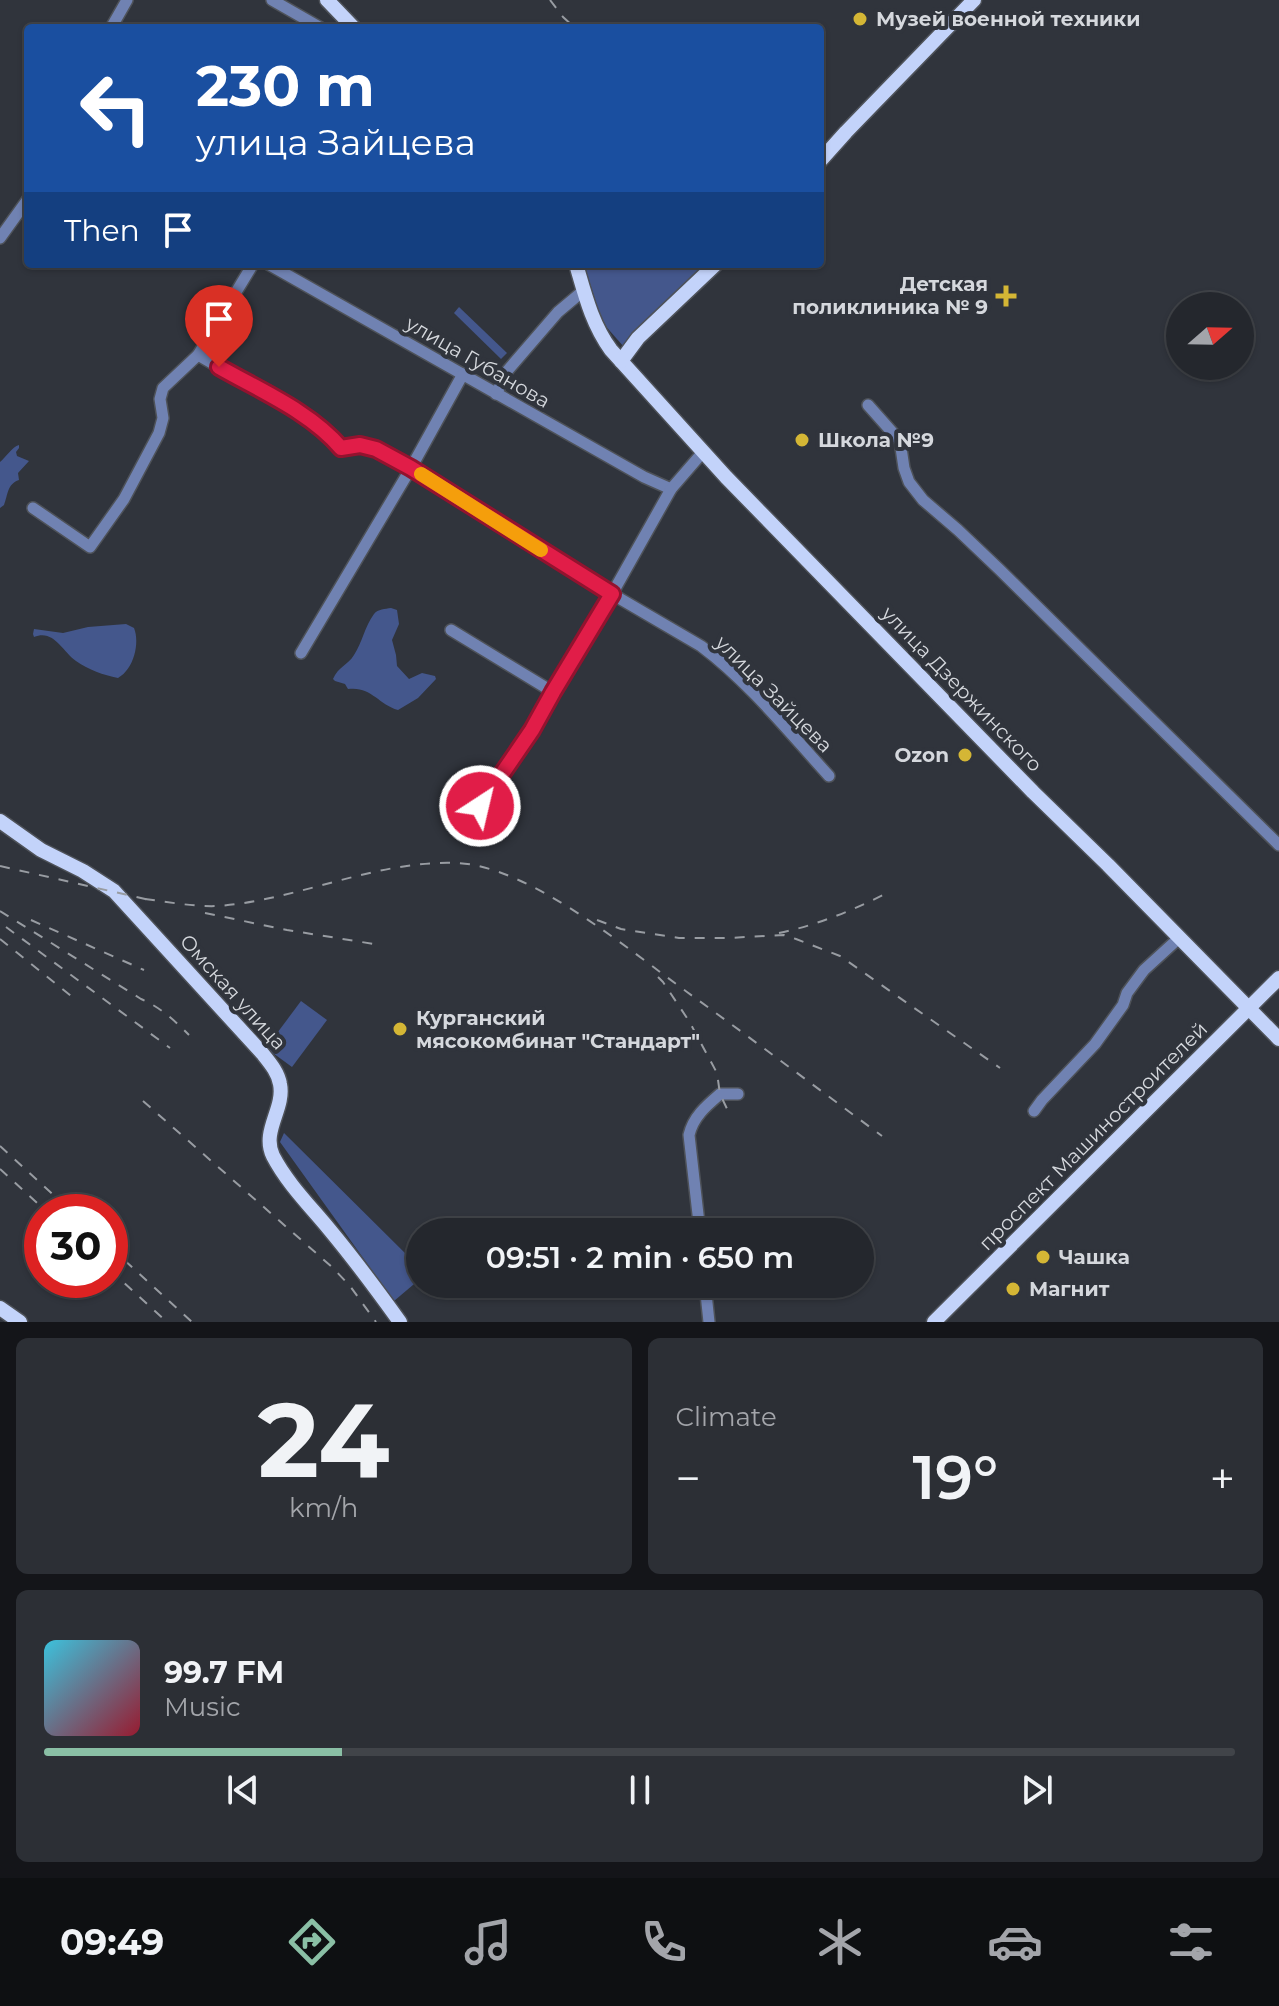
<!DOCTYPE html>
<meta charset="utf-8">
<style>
:root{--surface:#24272d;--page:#2c2f35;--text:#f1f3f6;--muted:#a3a5aa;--line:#414449;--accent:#8abfa5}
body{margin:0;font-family:Montserrat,sans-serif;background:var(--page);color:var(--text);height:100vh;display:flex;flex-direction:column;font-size:30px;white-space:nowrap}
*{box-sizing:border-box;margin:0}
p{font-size:26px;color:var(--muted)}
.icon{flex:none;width:44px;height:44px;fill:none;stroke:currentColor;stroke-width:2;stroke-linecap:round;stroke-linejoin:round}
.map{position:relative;height:1322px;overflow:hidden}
.panel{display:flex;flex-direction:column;gap:16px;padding:16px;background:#141519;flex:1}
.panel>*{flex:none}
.top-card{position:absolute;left:24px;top:24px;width:800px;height:244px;border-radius:8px;box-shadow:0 2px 6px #0004,0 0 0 2px var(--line);background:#1a4fa0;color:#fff;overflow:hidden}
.needle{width:52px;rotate:70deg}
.tools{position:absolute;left:1166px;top:292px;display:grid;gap:16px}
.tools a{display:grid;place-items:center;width:88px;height:88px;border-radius:50%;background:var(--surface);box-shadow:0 2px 6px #0004,0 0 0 2px var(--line);font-size:40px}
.speed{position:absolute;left:24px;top:1194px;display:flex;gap:16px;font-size:40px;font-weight:700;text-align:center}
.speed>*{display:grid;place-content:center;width:104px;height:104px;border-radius:50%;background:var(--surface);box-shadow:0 2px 6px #0004,0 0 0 2px var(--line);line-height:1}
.speed .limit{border:12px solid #d22;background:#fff;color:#111}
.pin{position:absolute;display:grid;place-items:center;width:68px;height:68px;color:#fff;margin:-82px -34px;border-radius:50% 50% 50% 0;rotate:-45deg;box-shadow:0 0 8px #0007}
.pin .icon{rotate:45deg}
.me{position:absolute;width:88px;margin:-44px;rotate:35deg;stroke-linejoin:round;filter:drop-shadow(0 0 6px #0008)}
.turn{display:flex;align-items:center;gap:28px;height:168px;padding:0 40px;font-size:36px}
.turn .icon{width:104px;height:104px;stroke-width:2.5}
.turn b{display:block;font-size:56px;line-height:68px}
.then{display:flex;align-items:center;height:76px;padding:0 40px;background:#0003;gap:16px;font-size:30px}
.big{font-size:60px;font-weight:600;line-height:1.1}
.panel .tile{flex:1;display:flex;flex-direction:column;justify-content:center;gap:12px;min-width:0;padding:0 28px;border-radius:12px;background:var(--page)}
.panel .dial{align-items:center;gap:0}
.dial b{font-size:104px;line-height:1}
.song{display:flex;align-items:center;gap:24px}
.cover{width:96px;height:96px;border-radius:12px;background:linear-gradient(135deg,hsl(190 70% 55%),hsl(350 70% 35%))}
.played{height:8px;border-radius:4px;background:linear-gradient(90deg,var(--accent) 25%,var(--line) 25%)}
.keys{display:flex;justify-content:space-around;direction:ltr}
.heat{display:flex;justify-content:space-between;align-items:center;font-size:44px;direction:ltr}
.panel .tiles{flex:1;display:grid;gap:16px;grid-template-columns:1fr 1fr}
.tile:last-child{grid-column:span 2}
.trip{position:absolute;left:406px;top:1218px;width:468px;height:80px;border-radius:40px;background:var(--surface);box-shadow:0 2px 6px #0004,0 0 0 2px var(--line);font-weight:600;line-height:80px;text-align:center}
.menu{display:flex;height:128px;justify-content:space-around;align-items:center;background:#0e1012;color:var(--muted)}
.menu .icon{width:56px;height:56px}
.menu .active{color:var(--accent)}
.menu b{font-size:36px;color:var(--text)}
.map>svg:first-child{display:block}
.green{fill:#44578c}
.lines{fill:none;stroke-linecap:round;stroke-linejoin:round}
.minor-casing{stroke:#4e5259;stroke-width:14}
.major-casing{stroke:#4e5259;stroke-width:17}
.minor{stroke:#7082b2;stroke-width:11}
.major{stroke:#c3d3fa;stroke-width:14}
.rail{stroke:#989ca2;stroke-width:2;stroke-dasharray:10 10;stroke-linecap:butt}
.route-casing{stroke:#92132f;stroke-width:20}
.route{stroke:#e11d48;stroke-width:14}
.slow{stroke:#f59e0b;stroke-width:14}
.poi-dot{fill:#d4b635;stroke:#30343c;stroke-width:3}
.labels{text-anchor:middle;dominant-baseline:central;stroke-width:8;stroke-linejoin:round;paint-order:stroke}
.poi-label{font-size:20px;font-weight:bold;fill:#d5d8dd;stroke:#30343c;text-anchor:start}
.street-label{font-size:20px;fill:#d5d8dd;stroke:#30343c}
</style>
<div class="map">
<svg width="1279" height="1322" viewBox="0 0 1279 1322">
<rect width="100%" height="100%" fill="#30343c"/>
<!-- green -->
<g class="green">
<polygon points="584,264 714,264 624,347 602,322"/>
<polygon points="459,307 507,353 501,359 454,313"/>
<path d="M19,445V448L16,452L17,456L29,461L18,473L19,480C7,484 8,495 4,505L0,508V462C6,457 12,447 19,445Z"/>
<path d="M391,608L397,610L399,624L392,640L396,655L397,666L409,679L422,673L435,676L436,679L418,698L398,710C378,704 371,686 348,689L345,684L335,681L333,679C338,667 348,665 354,655C362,643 365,626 374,614C378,609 385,609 391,608Z"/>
<path d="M126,624L134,628C140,643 134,669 118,678C103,675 89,670 76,661C62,651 54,629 34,637L33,634L34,629L63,633L88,627Z"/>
<polygon points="301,1001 327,1020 292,1067 266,1048"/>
<polygon points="284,1133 411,1259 408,1262 420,1273 420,1279 394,1301 280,1142"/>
</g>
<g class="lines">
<!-- minor casing -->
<g class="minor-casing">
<g id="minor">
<polyline points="272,0 321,28"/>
<polyline points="111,28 127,0"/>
<polyline points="0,238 28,199"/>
<polyline points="268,264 644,477 671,489"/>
<path d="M198,355L315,423L330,434L341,448L360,445L376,449L612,594L701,646C749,682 789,732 829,776"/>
<polyline points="496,394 508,370 558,312 583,291"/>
<polyline points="868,405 900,441 904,468 909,482 923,500 958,530 1000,570 1279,845"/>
<polyline points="33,508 90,547 124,499 159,433 163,418 160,399 163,388 198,355 253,264"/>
<polyline points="451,630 553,692"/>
<polyline points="301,653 411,468 463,374"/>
<polyline points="480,806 532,730 553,692 612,594 671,489 703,452"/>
<polyline points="1034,1111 1042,1100 1095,1044 1123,1005 1127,993 1144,970 1179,938"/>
<path d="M700,1232L689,1135C693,1117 706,1106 720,1094H738"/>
<polyline points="705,1284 709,1322"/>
</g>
</g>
<!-- major casing -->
<g class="major-casing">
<g id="major">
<polyline points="327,0 354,28"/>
<polyline points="820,161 846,132 974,0"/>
<path d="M576,264C585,295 592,324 611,350L726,477L1033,792L1108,865L1279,1039"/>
<polyline points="621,361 638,338 716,264"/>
<path d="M0,821L41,850L83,871L114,891L262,1053C270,1063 278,1072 280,1084C285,1109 261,1131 273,1156C287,1183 310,1206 329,1229C354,1259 377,1290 400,1322"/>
<polyline points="0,1308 20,1322"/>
<polyline points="934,1322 1279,978"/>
</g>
</g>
<!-- minor -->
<use href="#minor" class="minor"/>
<!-- major -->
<use href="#major" class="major"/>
<!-- rail -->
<g class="rail">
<polyline points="550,0 563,17 575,28"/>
<polyline points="0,866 154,901"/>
<path d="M145,899C169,902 194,907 218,906C299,900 375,860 456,863C528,865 629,950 687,992C752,1039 817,1088 882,1136"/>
<path d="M0,911L141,999C160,1007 174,1020 189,1035"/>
<polyline points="205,913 287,930 374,944"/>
<polyline points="31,920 144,970"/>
<polyline points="597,920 621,929 679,938 728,938 784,935 796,939 840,956 1000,1068"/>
<polyline points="6,927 170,1048"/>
<path d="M779,933C818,925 856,909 891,891"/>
<polyline points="0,939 76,1000"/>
<polyline points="658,977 663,982 689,1021 717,1073 720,1094 729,1113"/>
<polyline points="143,1101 332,1267 350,1286 376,1322"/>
<polyline points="0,1146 72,1212"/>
<polyline points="0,1169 47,1212"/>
<polyline points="110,1247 192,1322"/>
<polyline points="110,1270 167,1322"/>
</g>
</g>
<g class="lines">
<!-- route casing -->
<g class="route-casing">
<path id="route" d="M219,367C259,390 311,412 341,448L360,445L376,449L411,468L612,594L553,692L532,730L480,806"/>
</g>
<!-- route -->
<use href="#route" class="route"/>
<!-- slow -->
<polyline class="slow" points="421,474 541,550"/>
</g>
<!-- markers -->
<g class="poi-dot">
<circle cx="860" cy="19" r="8"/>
<path d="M1002 284h8v8h8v8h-8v8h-8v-8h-8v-8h8z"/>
<circle cx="802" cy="440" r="8"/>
<circle cx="965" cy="755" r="8"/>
<circle cx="400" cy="1029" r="8"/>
<circle cx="1043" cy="1257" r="8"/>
<circle cx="1013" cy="1289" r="8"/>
</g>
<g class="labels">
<!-- poi labels -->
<g class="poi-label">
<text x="876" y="19">Музей военной техники</text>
<text x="988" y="284" text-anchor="end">Детская<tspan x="988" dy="23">поликлиника № 9</tspan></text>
<text x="818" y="440">Школа №9</text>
<text x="949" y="755" text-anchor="end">Ozon</text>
<text x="416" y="1018">Курганский<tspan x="416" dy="23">мясокомбинат "Стандарт"</tspan></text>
<text x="1059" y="1257">Чашка</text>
<text x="1029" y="1289">Магнит</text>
</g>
<!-- street labels -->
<g class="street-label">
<text transform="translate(478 362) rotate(30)">улица Губанова</text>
<text transform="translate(962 689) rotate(46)">улица Дзержинского</text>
<text transform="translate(774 694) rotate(45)">улица Зайцева</text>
<text transform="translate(233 992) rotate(48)">Омская улица</text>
<text transform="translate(1093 1136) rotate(-45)">проспект Машиностроителей</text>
</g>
</g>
</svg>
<div class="tools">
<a><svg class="needle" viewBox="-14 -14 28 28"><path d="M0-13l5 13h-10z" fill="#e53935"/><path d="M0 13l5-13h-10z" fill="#a3a5aa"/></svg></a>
</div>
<div class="speed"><div class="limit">30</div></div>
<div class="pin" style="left:219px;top:367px;background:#d93025"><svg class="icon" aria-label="arrive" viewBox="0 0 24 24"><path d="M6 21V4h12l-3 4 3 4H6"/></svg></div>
<svg class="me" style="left:480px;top:806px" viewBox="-20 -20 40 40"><circle r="17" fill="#e11d48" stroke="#fff" stroke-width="3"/><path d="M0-11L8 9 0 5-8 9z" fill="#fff"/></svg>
<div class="trip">09:51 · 2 min · 650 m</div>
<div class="top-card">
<div class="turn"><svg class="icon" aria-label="left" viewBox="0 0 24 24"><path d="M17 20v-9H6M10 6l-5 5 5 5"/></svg><div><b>230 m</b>улица Зайцева</div></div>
<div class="then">Then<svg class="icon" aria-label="arrive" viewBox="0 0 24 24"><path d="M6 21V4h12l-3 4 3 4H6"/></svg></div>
</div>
</div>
<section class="panel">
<div class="tiles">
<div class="tile dial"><b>24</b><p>km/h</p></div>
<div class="tile"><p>Climate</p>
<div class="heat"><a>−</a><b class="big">19°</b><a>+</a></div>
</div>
<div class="tile">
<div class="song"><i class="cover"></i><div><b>99.7 FM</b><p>Music</p></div></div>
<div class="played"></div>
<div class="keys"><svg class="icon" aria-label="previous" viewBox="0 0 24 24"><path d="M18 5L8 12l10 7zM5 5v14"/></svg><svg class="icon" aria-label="pause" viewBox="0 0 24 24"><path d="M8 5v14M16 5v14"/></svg><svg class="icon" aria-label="next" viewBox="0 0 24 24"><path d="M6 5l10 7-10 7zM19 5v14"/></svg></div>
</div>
</div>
</section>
<nav class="menu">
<b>09:49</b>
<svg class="icon active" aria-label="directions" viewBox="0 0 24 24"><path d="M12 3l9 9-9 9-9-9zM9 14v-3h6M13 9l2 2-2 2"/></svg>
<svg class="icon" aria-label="music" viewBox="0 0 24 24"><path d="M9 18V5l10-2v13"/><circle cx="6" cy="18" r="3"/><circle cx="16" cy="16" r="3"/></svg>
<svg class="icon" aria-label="phone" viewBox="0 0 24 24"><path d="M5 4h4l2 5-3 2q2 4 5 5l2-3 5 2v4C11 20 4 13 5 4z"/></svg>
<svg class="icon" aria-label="climate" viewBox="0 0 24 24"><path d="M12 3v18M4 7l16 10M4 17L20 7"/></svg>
<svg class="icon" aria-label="car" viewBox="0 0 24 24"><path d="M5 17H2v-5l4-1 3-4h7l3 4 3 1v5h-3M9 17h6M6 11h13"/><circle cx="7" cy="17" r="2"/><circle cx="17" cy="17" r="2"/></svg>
<svg class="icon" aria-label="filters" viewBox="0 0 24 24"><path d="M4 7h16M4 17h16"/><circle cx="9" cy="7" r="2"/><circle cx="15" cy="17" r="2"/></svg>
</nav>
